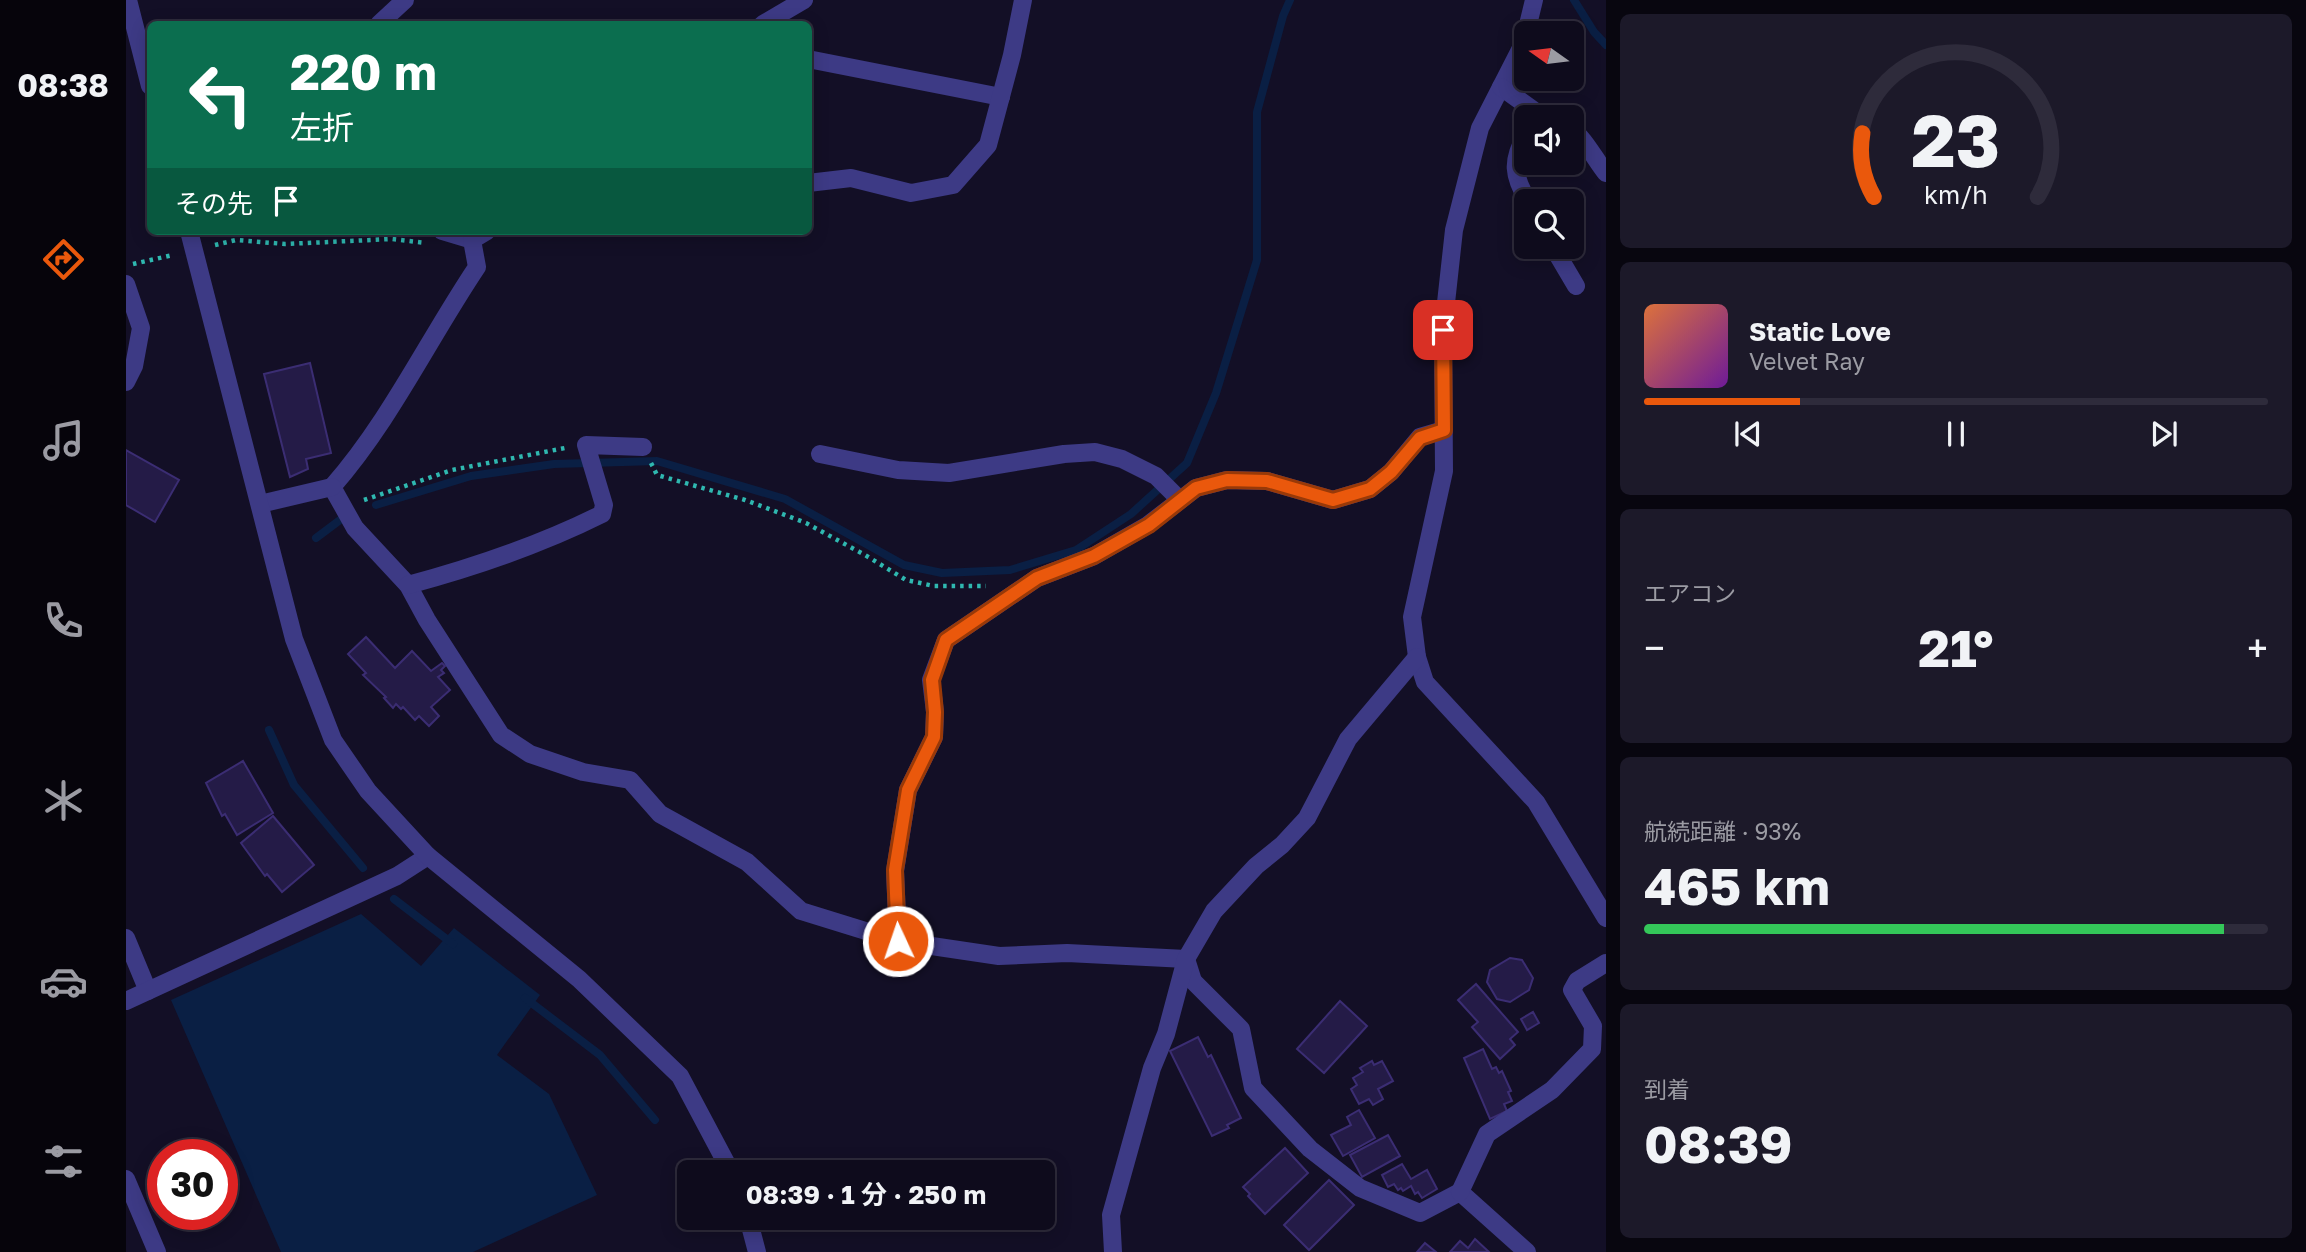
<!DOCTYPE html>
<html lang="ja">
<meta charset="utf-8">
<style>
:root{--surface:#0e0b1c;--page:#1c1929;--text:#f1f3f6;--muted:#9b9ba3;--line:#2e2b3b;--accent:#ea580c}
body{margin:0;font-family:"Golos Text","Noto Sans JP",sans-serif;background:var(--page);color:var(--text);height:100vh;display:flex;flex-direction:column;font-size:26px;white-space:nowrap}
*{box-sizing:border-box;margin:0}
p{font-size:23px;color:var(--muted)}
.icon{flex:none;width:38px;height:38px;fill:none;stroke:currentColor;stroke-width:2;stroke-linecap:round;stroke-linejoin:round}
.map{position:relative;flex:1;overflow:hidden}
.side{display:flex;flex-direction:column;gap:14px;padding:14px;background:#08060f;width:700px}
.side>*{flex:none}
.hud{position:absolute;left:21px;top:21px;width:665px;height:214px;border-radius:10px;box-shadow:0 4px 18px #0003,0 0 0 2px var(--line);background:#0b6e4f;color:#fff;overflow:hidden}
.needle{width:46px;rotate:284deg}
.fabs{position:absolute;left:1388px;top:21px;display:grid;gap:14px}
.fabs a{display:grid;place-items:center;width:70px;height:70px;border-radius:10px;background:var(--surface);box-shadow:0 4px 18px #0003,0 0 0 2px var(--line);font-size:35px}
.speed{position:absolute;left:21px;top:1139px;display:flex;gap:14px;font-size:35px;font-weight:700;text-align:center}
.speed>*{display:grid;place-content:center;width:91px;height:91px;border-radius:50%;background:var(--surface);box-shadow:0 4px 18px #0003,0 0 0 2px var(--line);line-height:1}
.speed .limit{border:10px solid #d22;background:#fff;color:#111}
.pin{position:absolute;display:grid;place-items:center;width:60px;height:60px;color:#fff;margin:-30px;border-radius:14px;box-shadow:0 4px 10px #0006}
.me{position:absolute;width:77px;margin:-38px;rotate:357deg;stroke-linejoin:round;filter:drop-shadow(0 0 5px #0008)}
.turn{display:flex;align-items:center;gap:24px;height:147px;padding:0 28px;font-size:32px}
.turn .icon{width:91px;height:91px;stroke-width:2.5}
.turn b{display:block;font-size:49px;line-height:60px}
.then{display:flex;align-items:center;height:66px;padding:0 28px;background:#0003;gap:14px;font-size:26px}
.big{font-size:52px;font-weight:700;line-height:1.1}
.side .card{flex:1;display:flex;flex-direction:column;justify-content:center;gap:10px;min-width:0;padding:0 24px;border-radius:10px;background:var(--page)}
.side .dial{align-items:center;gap:0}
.dial svg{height:182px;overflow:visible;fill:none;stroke:var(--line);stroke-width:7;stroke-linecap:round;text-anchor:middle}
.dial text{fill:var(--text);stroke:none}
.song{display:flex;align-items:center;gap:21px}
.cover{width:84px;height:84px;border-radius:10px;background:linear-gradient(135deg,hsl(20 70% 55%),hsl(280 70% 35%))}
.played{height:7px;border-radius:4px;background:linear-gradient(90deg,var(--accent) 25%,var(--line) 25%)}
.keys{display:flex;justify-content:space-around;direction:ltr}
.heat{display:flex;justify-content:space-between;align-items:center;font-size:38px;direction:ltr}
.charge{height:10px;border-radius:5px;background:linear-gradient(90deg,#34c759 93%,var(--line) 0)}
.trip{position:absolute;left:551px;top:1160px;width:378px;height:70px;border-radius:10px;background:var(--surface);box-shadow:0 4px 18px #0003,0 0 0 2px var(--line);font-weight:700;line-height:70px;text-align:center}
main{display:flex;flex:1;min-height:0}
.menu{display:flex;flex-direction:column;width:126px;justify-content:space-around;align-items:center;background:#06040b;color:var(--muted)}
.menu .icon{width:49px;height:49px}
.menu .on{color:var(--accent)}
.menu b{font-size:32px;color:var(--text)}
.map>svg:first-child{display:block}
.water{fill:#0a1f44}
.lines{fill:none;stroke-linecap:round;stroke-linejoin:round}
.stream{stroke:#0a1f44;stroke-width:8}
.building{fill:#241b47;stroke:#3b2d73;stroke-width:2}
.path{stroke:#2fb8b0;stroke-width:4.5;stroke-dasharray:3.5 5;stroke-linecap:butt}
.minor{stroke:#3d3a85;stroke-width:18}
.tertiary{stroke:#3d3a85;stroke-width:18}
.route-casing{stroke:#983908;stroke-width:18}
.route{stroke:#ea580c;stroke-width:12}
</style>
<main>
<nav class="menu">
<b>08:38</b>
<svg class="icon on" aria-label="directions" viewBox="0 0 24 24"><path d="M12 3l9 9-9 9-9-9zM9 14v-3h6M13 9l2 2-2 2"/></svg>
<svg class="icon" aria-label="music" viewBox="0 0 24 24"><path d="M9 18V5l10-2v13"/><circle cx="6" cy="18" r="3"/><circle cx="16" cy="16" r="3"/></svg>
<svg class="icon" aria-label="phone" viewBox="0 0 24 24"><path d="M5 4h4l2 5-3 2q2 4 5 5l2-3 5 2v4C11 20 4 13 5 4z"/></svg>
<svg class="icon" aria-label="climate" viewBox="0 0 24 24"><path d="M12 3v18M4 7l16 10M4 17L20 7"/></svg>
<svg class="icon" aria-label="car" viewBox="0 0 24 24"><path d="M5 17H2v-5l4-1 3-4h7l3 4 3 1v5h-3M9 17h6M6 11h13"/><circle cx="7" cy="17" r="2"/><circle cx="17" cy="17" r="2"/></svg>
<svg class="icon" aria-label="filters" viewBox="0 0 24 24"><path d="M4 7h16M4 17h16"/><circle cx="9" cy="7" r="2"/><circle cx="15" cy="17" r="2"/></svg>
</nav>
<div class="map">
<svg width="1480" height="1252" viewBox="0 0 1480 1252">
<rect width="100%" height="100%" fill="#130f26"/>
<!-- water -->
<polygon class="water" points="235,914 295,966 328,928 414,995 371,1055 423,1094 471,1195 347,1252 155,1252 45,1000"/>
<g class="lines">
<!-- stream -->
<g class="stream">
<polyline points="1448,0 1468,32 1480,45"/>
<polyline points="250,505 345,476 428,464 531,461 659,499 778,565 816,573 884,570 950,550 1005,514 1061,463 1090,393 1131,260 1131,112 1157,16 1164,0"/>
<polyline points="190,538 214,520"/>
<polyline points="143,730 168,785 237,868"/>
<polyline points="268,899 327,944"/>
<polyline points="399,998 474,1055 529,1120"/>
</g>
</g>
<!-- building -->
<g class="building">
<polygon points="184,363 205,453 180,459 182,469 164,477 138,374"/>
<polygon points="0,450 53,480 29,522 0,505"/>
<polygon points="240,637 269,668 286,651 305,671 316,663 319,666 315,670 318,673 312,677 324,690 305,707 313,716 303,726 293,716 289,720 277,707 275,709 270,704 267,708 258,698 260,697 237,675 240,673 222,654"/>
<polygon points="117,761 147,813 111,835 99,814 96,816 80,783"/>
<polygon points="147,816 188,865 156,892 141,874 139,876 115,843"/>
<polygon points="1384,958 1396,960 1407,978 1403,990 1384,1002 1371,999 1361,982 1364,970"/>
<polygon points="1350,984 1392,1032 1384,1039 1389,1045 1374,1059 1346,1027 1352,1022 1332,1000"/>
<polygon points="1214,1001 1241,1026 1198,1073 1171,1049"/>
<polygon points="1407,1012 1413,1023 1401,1030 1395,1019"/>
<polygon points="1072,1037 1082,1057 1085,1055 1115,1118 1101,1125 1103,1128 1086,1136 1044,1051"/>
<polygon points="1357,1049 1366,1069 1370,1067 1373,1073 1376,1071 1385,1091 1382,1092 1386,1101 1378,1104 1381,1111 1364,1119 1338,1058"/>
<polygon points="1246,1061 1248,1065 1256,1061 1267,1081 1252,1089 1257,1099 1247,1105 1243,1099 1233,1104 1225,1089 1231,1085 1227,1078 1237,1072 1234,1068"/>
<polygon points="1233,1110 1249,1138 1217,1156 1205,1135 1225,1125 1221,1117"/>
<polygon points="1262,1135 1274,1156 1236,1177 1224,1155"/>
<polygon points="1159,1148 1182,1173 1139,1214 1122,1196 1124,1194 1117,1187"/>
<polygon points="1276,1164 1285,1179 1301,1170 1311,1189 1296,1198 1292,1192 1289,1194 1285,1186 1277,1191 1275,1188 1272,1190 1268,1184 1262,1187 1256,1175"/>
<polygon points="1203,1180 1228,1205 1183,1250 1158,1225"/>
<polygon points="1349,1239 1363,1252 1324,1252 1334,1241 1342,1248"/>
<polygon points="1299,1243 1310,1252 1291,1252"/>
</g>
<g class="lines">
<!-- path -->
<g class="path">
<polyline points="89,245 110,240 159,244 266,239 300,243"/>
<polyline points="7,264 47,255"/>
<polyline points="525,463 531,475 619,500 680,523 739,555 780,580 808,586 860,586"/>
<polyline points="238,500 326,470 439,448"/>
</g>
<!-- minor -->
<g class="minor">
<polyline points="253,24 279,0"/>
<polyline points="637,24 678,0"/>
<polyline points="1400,33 1408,0"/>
<polyline points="1400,34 1398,42 1354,128 1328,230 1317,330 1318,471 1286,617 1291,657 1299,682 1410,802 1480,918"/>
<polyline points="682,59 875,97"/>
<polyline points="1375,87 1417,117"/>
<path d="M1446,130C1456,135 1471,162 1480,173"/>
<path d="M1400,135C1385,161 1387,176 1402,201"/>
<polyline points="682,183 725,178 785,193 827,185 862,145 886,55 897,0"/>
<polyline points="316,231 346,240 361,231"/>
<path d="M346,240L351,267C302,340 264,421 206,487L229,528L282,585L301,620L375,735L404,754L457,772L504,780L534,814L621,862L675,911L772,941L873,956L941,953L1060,959"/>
<polyline points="1427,247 1450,286"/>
<polyline points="0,284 15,328 8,366 0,382"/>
<polyline points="694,454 772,470 823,473 938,454 969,452 996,459 1030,476 1054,500"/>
<polyline points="134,504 206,487"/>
<path d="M282,585C349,567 414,545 476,514L478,505L460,445L517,447"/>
<polyline points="0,938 22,991"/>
<polyline points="772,941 769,871 782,790 808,737 809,712 805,680 820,640 911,578 968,556 1022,525 1070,488 1101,480 1141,481 1207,500 1244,489 1265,472 1294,437 1318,430"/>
<polyline points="1060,959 1067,981 1115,1029 1127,1088 1184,1149 1234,1188 1294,1213 1334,1192 1401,1252"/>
<polyline points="0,1001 271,876 302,856"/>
<polyline points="0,1179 31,1252"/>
<polyline points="1334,1192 1361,1134 1426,1090 1466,1049 1467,1026 1446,990 1451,981 1480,963"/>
<polyline points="987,1252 985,1215 1026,1068 1040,1034 1060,959 1088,911 1130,866 1156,845 1181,818 1222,739 1291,657"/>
</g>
<!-- tertiary -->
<g class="tertiary">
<polyline points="2,0 24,86"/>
<polyline points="63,231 168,639 207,740 242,791 302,856 453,979 554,1076 605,1172"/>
<polyline points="622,1218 631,1252"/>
</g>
</g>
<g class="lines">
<!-- route casing -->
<g class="route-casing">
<polyline id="route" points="772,941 769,870 782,790 808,737 809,712 806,680 820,640 911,578 968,556 1023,525 1070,488 1101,480 1141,481 1207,500 1244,489 1265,472 1294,438 1318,430 1317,330"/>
</g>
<!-- route -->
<use href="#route" class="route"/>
</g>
</svg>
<div class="fabs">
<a><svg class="needle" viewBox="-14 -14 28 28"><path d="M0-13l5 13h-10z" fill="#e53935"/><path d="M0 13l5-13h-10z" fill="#9b9ba3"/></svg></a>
<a><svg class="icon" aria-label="sound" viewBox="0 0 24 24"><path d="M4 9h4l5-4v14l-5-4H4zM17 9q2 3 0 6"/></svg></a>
<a><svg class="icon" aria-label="search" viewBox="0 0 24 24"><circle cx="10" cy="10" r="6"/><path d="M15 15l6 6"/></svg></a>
</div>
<div class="speed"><div class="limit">30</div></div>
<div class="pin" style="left:1317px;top:330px;background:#d93025"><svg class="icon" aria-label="arrive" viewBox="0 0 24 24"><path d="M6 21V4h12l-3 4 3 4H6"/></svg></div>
<svg class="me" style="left:772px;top:941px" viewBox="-20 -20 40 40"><circle r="17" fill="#ea580c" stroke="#fff" stroke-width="3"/><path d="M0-11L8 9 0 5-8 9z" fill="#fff"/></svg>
<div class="trip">08:39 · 1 分 · 250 m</div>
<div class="hud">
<div class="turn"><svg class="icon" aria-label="left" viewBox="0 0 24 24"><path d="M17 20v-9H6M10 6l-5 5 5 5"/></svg><div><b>220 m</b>左折</div></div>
<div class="then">その先<svg class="icon" aria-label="arrive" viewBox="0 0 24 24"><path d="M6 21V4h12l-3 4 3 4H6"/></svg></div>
</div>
</div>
<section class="side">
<div class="card dial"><svg viewBox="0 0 100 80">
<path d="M14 69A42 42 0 1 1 86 69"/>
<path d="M14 69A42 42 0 0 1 9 41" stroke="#ea580c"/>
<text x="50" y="56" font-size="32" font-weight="700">23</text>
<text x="50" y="72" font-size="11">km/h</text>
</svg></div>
<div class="card">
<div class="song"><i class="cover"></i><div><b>Static Love</b><p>Velvet Ray</p></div></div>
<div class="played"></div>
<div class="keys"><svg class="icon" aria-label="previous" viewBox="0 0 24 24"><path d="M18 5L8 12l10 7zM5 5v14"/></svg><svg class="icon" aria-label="pause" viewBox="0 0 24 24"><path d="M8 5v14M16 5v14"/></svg><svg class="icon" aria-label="next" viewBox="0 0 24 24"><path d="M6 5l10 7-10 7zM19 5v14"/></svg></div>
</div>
<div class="card"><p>エアコン</p>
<div class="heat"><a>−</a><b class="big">21°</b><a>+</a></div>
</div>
<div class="card"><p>航続距離 · 93%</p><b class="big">465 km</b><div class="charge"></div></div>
<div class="card"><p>到着</p><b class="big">08:39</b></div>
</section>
</main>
